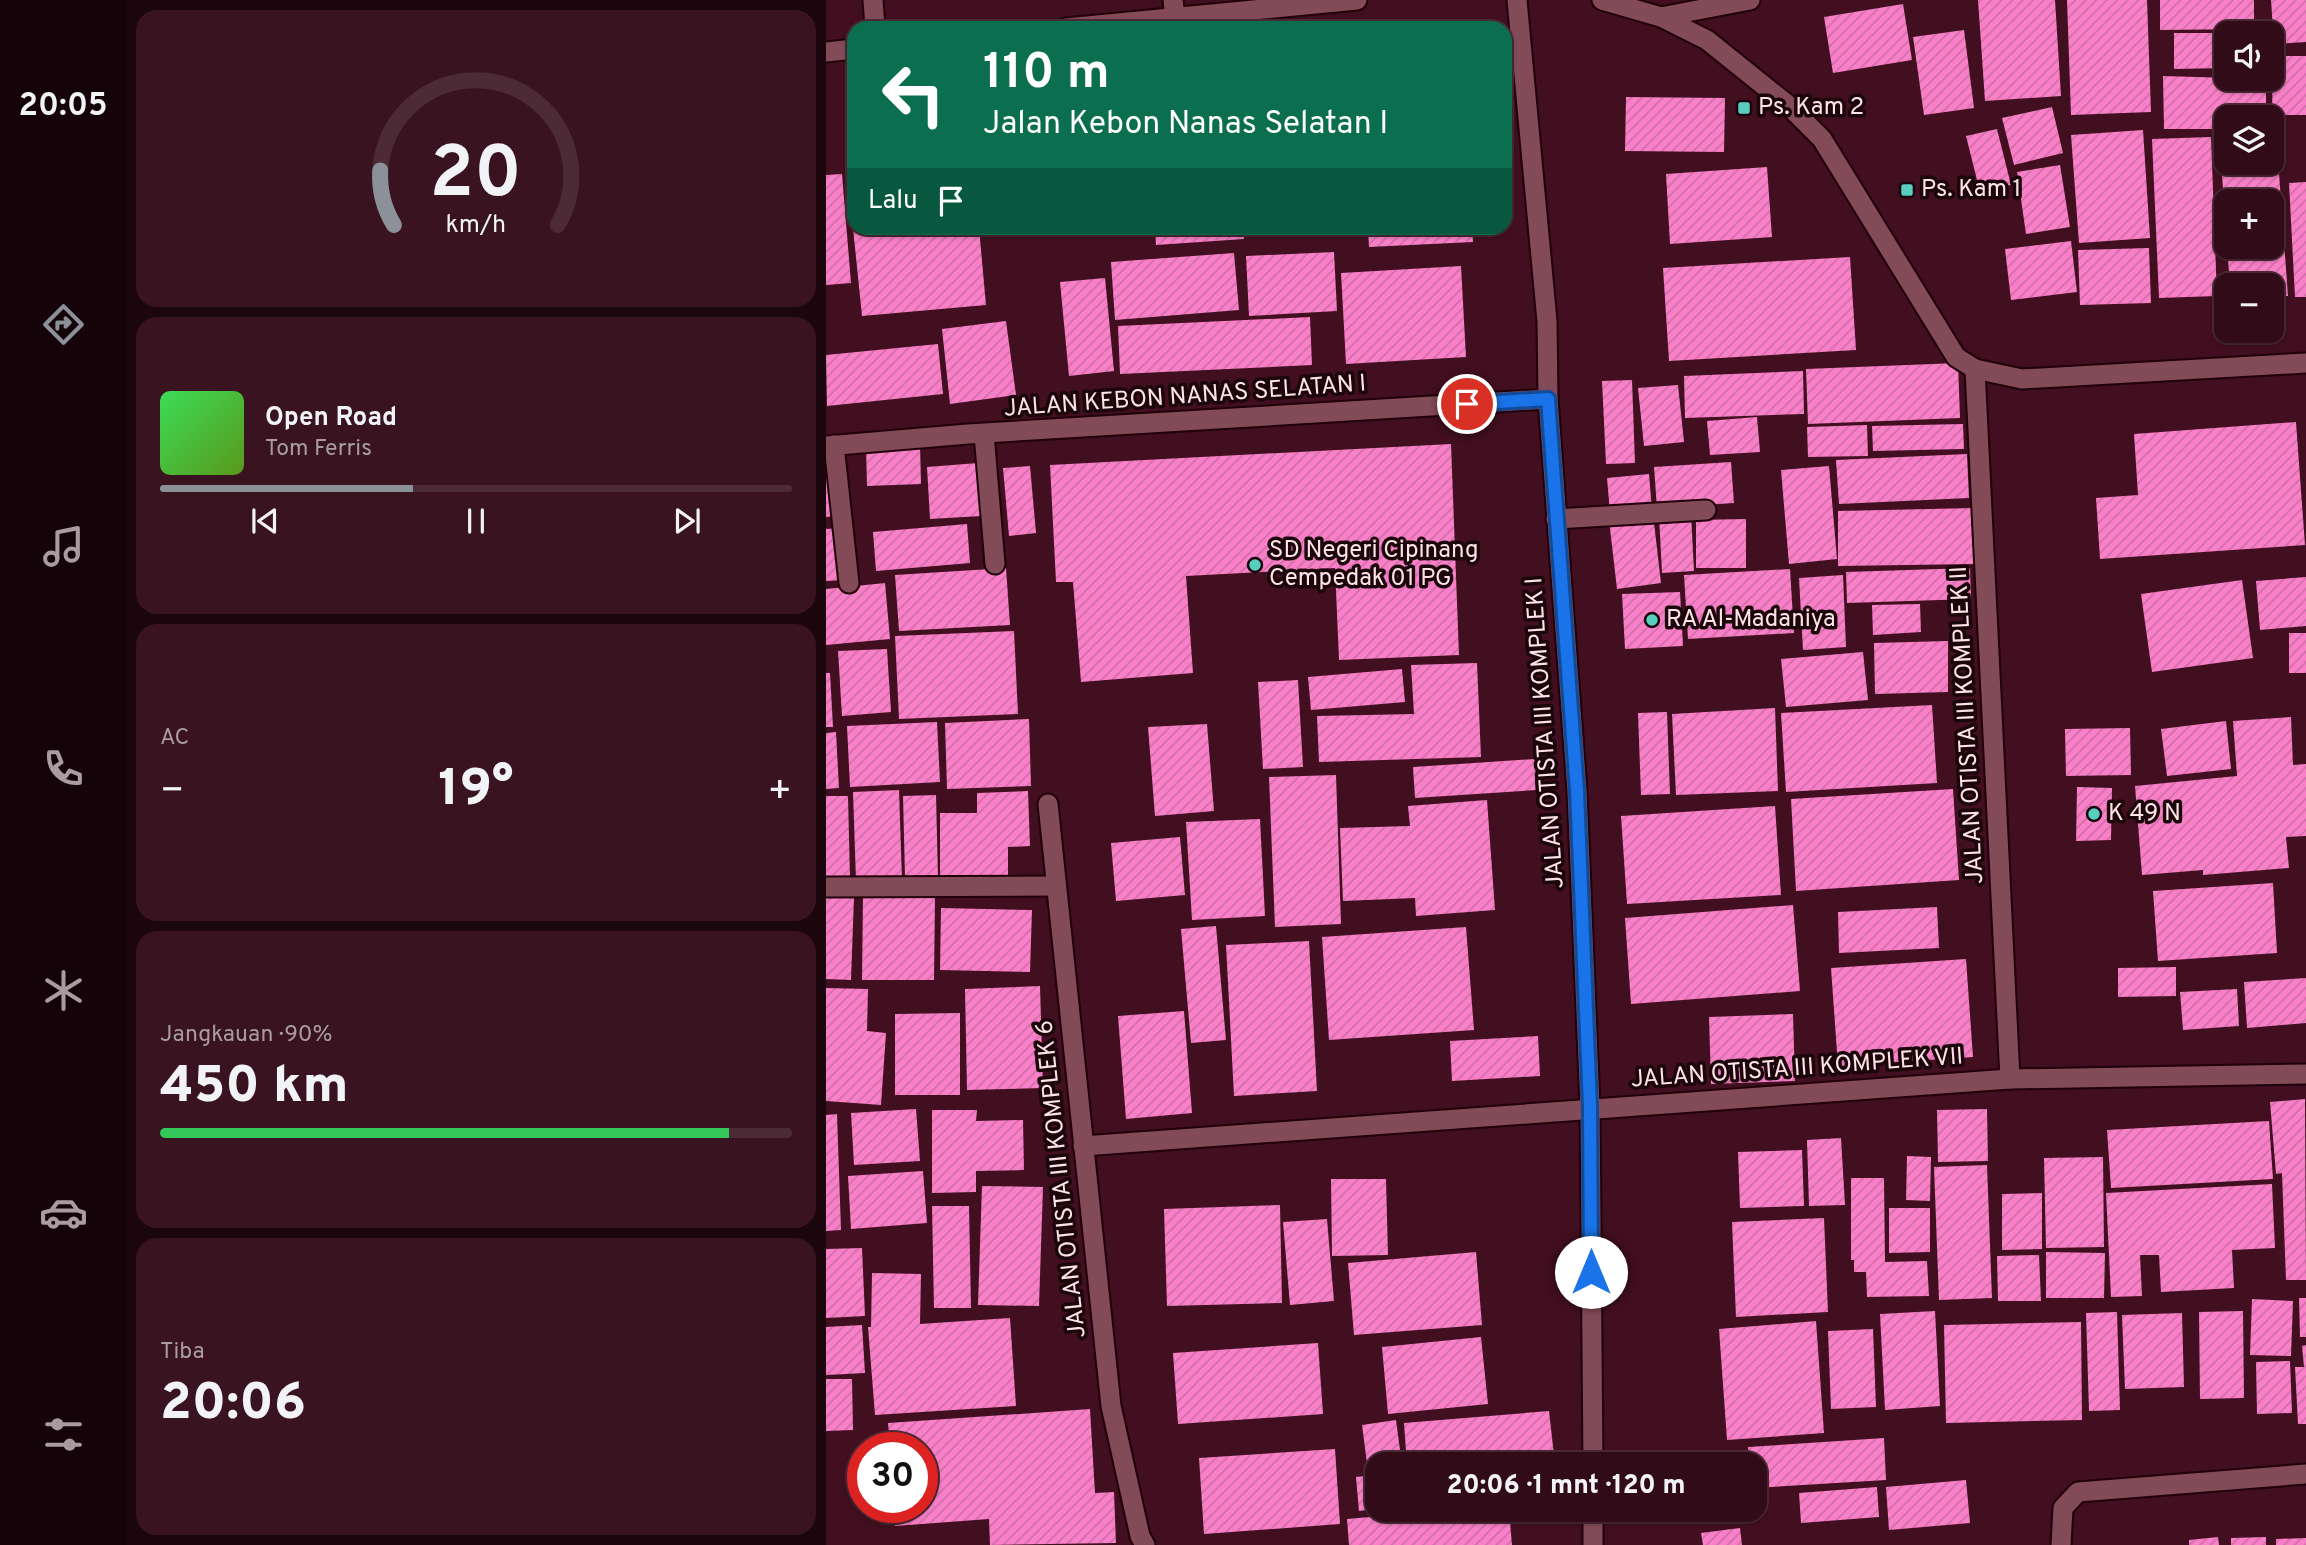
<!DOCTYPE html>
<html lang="id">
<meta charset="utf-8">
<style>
:root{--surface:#310b17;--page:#391420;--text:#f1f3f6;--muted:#a89ba1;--line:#4c2b36;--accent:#8c9099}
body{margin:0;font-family:Overpass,sans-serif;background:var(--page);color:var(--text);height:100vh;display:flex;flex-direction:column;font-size:26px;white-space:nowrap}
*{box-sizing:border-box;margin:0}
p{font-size:23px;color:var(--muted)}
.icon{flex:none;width:38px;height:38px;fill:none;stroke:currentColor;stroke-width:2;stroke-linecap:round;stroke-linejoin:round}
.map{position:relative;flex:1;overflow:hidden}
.sheet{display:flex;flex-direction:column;gap:10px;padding:10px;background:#1b060d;width:700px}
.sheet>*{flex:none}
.banner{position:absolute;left:21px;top:21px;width:665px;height:214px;border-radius:21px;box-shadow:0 2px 5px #0004,0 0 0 2px var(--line);background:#0b6e4f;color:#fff;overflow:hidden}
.fabs{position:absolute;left:1388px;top:21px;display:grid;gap:14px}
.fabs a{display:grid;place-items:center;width:70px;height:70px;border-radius:14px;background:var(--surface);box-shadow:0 2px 5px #0004,0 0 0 2px var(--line);font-size:35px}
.speed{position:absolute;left:21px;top:1432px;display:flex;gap:14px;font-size:35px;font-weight:700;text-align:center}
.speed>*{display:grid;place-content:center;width:91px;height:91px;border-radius:50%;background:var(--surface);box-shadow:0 2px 5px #0004,0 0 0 2px var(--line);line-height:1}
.speed .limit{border:10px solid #d22;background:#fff;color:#111}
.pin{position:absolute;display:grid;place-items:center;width:60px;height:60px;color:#fff;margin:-30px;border:4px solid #fff;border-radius:50%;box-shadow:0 2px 7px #0007}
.me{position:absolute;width:77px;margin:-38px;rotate:0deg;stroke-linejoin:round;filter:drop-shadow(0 0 5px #0008)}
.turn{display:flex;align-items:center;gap:24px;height:147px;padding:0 21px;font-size:32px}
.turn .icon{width:91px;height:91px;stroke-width:2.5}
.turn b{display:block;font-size:49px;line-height:60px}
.then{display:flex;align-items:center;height:66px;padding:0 21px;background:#0003;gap:14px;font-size:26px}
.big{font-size:52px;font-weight:800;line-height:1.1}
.sheet .tile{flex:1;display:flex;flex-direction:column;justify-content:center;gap:10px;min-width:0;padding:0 24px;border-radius:21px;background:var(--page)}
.sheet .dial{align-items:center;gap:0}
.dial svg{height:182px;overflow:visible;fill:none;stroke:var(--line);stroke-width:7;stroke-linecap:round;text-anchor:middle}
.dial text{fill:var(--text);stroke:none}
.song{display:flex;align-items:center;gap:21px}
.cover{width:84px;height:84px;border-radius:10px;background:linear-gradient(135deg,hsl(130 70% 55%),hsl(90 70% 35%))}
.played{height:7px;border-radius:4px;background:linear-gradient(90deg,var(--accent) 40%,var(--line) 40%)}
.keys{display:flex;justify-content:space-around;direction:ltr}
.heat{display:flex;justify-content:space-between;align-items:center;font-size:38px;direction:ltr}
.charge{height:10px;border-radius:5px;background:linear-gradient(90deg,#34c759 90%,var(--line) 0)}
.trip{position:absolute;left:539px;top:1452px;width:402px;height:70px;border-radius:21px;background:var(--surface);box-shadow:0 2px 5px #0004,0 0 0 2px var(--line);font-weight:800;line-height:70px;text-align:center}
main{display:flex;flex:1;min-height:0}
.menu{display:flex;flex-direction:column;width:126px;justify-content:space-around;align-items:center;background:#140409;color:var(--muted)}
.menu .icon{width:49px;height:49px}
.menu .active{color:var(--accent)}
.menu b{font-size:32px;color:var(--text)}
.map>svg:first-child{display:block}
.building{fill:url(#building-hatch)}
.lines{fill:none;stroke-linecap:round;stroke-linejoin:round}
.minor-casing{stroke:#21000a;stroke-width:23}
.tertiary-casing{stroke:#21000a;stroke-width:23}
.minor{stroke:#834a58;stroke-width:19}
.tertiary{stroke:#834a58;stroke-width:19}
.route-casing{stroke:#114b97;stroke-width:18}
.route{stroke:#1a73e8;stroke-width:12}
.poi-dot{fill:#58cec0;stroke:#1b060b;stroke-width:2.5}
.labels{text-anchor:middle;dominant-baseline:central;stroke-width:7;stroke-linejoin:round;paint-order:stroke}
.poi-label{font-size:24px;fill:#fee2e7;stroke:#1b060b;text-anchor:start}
.street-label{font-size:24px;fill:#fee2e7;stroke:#1b060b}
</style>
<main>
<nav class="menu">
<b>20:05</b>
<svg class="icon active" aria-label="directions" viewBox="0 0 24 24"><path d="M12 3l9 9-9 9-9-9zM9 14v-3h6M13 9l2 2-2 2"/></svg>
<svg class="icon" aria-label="music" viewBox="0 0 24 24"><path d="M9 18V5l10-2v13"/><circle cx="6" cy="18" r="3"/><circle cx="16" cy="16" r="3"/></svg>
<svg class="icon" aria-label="phone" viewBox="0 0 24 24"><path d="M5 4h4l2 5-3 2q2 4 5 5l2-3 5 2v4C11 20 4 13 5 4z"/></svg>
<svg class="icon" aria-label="climate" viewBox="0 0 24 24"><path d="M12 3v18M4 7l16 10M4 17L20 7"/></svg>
<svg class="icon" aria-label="car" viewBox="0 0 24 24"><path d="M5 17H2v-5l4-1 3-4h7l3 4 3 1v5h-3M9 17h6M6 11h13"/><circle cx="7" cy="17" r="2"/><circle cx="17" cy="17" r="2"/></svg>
<svg class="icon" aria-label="filters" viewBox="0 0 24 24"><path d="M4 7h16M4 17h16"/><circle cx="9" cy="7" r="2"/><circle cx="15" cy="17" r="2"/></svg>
</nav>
<section class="sheet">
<div class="tile dial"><svg viewBox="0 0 100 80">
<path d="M14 69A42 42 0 1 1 86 69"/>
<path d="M14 69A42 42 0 0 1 8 45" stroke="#8c9099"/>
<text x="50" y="56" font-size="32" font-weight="700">20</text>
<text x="50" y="72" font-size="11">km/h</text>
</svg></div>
<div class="tile">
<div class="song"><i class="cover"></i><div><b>Open Road</b><p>Tom Ferris</p></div></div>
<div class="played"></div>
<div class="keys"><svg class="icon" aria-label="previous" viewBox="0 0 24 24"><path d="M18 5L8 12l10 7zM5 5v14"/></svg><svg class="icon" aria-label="pause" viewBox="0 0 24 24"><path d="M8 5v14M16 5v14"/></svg><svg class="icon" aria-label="next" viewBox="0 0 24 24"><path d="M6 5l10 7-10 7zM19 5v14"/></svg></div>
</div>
<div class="tile"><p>AC</p>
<div class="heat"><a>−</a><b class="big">19°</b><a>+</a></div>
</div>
<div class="tile"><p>Jangkauan · 90%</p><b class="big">450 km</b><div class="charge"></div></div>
<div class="tile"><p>Tiba</p><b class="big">20:06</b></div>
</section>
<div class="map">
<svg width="1480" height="1545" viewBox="0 0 1480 1545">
<defs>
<pattern id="building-hatch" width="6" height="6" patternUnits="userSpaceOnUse" patternTransform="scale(1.75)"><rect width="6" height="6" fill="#f97fc8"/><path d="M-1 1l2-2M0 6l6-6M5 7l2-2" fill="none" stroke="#ce70a7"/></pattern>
</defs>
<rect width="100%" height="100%" fill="#410f1f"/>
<!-- building -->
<g class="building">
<polygon points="1152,0 1229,0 1235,96 1159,101"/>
<polygon points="1241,0 1321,0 1325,112 1245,115"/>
<polygon points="1334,0 1428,0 1428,29 1334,30"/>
<polygon points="1445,0 1480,0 1480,42 1448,44"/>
<polygon points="1077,4 1086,60 1007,73 998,17"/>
<polygon points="1138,30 1148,108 1098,115 1087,37"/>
<polygon points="1348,33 1400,33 1400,68 1348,69"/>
<polygon points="1447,56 1480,56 1480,115 1446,115"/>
<polygon points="1337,76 1440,79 1440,117 1400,117 1400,129 1338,129"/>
<polygon points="800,97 899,98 898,152 799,151"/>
<polygon points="1226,107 1237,153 1188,165 1176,118"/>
<polygon points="1171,129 1185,185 1154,192 1140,136"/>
<polygon points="1317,130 1324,238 1253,243 1245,135"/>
<polygon points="1385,137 1391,296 1333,298 1326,139"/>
<polygon points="1446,146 1451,146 1462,296 1446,297 1446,285 1404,285 1401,247 1446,247 1446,201 1398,201 1394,150 1400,149 1400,163 1446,163"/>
<polygon points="28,153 28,213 26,213 20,154"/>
<polygon points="1234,165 1244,227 1200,234 1191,172"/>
<polygon points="941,167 946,237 844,244 840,174"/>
<polygon points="16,174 25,283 0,285 0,175"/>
<polygon points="1480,182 1480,297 1469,297 1463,183"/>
<polygon points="27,228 153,228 160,305 36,316"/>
<polygon points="329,228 417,228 418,239 330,245"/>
<polygon points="458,228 534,228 535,234 458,237"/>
<polygon points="542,228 646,228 647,242 543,247"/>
<polygon points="1245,241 1251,292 1185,300 1179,249"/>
<polygon points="1323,248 1325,303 1254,305 1252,250"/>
<polygon points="508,252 511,311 423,316 420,256"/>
<polygon points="408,253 413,310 289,320 285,262"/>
<polygon points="1024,257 1030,350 843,361 837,268"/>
<polygon points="635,266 640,357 520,364 515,273"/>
<polygon points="279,278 288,371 243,376 234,282"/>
<polygon points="484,317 486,365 294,374 292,326"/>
<polygon points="180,321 190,395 124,404 116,329"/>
<polygon points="112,344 117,394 1,406 0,355"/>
<polygon points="1132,363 1134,418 982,424 980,369"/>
<polygon points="977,371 978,414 859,418 858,376"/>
<polygon points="806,380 809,463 780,464 776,381"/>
<polygon points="852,385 858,442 818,446 812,388"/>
<polygon points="931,417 934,452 884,455 881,421"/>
<polygon points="1470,422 1479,545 1274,559 1270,498 1312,495 1308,434"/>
<polygon points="1137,424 1138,449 1047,451 1046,426"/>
<polygon points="1041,425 1042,456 982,457 981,427"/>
<polygon points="94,444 95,484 41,486 40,446"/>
<polygon points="625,444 633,655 513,660 509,568 360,576 367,673 255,682 247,582 230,582 224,465"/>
<polygon points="1141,454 1143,498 1013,504 1010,460"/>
<polygon points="0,458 9,516 0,517"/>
<polygon points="905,462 908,503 831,508 828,467"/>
<polygon points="152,463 156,516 104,519 101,467"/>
<polygon points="204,466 210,533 183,536 177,468"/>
<polygon points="1003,466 1011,559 963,564 955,470"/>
<polygon points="823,474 826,510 784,513 781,478"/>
<polygon points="1148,508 1149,564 1012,566 1012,511"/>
<polygon points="827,514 835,583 791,589 783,520"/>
<polygon points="865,514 868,571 836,573 833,516"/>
<polygon points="920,519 920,568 870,568 870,520"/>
<polygon points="141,524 144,563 50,571 47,532"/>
<polygon points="15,528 19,580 0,581 0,529"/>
<polygon points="180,568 184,625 73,631 69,575"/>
<polygon points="1144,568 1145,599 1021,603 1020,572"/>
<polygon points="964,569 968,633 862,639 858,575"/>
<polygon points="1017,575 1020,647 977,650 973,578"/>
<polygon points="1480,577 1480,626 1434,630 1430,581"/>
<polygon points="1416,580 1427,658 1326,672 1315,594"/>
<polygon points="59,583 64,639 0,645 0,589"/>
<polygon points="854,592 857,646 799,649 796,594"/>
<polygon points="1094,604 1095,632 1047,635 1046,605"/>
<polygon points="188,631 192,714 73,719 69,636"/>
<rect x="1463" y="633" width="17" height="40"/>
<polygon points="1122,641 1122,692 1049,694 1048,643"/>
<polygon points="61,649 65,712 16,716 12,651"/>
<polygon points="1037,652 1042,700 960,707 955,659"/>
<polygon points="651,663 655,757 493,762 491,716 588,714 585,665"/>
<polygon points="576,669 579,702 485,710 482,677"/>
<polygon points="0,673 4,673 7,727 0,727"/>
<polygon points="472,680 477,767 437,769 432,682"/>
<polygon points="1106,705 1111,783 960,792 955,713"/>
<polygon points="949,708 952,791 850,795 846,714"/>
<polygon points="841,712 844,794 815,795 812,713"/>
<polygon points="1465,717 1467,765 1480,764 1480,836 1460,837 1463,868 1377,875 1377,870 1316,875 1309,786 1411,776 1407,721"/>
<polygon points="203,719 205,786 121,789 119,723"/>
<polygon points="1400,721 1405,769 1341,776 1335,729"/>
<polygon points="111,722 114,782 24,787 21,726"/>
<polygon points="381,724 388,811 329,816 322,727"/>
<polygon points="1304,728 1305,775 1240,776 1239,729"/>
<polygon points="10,732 13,788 0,789 0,733"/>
<polygon points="709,759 711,790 589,798 587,767"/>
<polygon points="510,775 515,924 449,927 443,777"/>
<polygon points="1251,787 1286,788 1285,840 1250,841"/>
<polygon points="1127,789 1133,880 970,891 965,799"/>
<polygon points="73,790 76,879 30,881 27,792"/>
<polygon points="202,791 204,846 182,847 182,879 114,880 114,813 151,813 151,793"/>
<polygon points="110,795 112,877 79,877 77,796"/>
<polygon points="0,796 22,796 24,879 0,880"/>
<polygon points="661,800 669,910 590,916 589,898 517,901 514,828 584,826 582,806"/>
<polygon points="949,806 955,895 801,904 795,816"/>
<polygon points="434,819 439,916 366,920 360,822"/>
<polygon points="354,837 359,895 290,901 285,843"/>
<polygon points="1447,883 1451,953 1332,961 1327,891"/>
<polygon points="0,896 28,897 25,980 0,979"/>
<polygon points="37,897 109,898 108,980 36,980"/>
<polygon points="967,905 974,991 805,1004 799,918"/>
<polygon points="1111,907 1113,948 1013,953 1012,912"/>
<polygon points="115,908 206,910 204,972 114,970"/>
<polygon points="390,926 400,1040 365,1043 355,929"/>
<polygon points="640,927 648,1030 503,1040 496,937"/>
<polygon points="483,941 491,1091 408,1096 400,945"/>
<polygon points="1140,959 1147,1057 1012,1066 1005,968"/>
<polygon points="1350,967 1350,996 1292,997 1292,968"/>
<polygon points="1480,978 1480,1023 1421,1028 1418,982"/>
<polygon points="214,986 217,1088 141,1090 139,989"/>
<polygon points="0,988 42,989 41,1031 60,1033 55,1105 0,1101"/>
<polygon points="1411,989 1413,1026 1357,1030 1354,992"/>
<polygon points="358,1011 366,1113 300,1119 292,1016"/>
<polygon points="134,1013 134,1095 69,1095 69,1014"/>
<polygon points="967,1014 969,1081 885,1084 883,1017"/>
<polygon points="712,1036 714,1076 626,1081 624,1041"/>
<polygon points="1479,1099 1480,1280 1460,1280 1456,1173 1450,1174 1444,1102"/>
<polygon points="90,1109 94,1161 28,1165 25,1113"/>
<polygon points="1161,1109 1162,1161 1112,1162 1111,1110"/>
<polygon points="106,1110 151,1110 150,1121 197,1120 198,1170 150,1171 150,1192 106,1193"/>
<polygon points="11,1114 15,1230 0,1231 0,1115"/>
<polygon points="1443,1121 1447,1179 1285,1188 1281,1130"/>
<polygon points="1015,1138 1019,1205 983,1206 981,1140"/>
<polygon points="976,1150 978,1206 914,1208 912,1152"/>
<polygon points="1081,1156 1105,1157 1104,1201 1080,1200"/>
<polygon points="1277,1157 1278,1247 1220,1248 1218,1158"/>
<polygon points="1161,1165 1166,1298 1113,1300 1108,1167"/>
<polygon points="97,1171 101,1223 25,1229 22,1176"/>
<polygon points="1025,1178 1058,1178 1059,1262 1101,1261 1103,1296 1041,1297 1040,1272 1028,1272 1028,1260 1025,1260"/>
<polygon points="505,1179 560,1179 562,1255 506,1256"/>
<polygon points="1446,1184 1449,1248 1406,1250 1408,1288 1335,1292 1333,1255 1314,1255 1316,1296 1285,1297 1280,1193"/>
<polygon points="156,1186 217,1187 213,1306 152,1305"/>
<polygon points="1216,1193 1216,1249 1176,1250 1176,1194"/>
<polygon points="454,1205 456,1303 341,1306 338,1209"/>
<polygon points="106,1206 143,1206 145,1308 108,1308"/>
<polygon points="1063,1208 1104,1208 1104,1252 1063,1253"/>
<polygon points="998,1218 1002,1312 910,1317 906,1222"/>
<polygon points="501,1219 508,1301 464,1305 457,1222"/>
<polygon points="36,1248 39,1316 0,1318 0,1249"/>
<polygon points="650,1252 656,1325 528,1335 522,1263"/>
<polygon points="1220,1252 1279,1253 1278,1298 1220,1298"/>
<polygon points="1213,1255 1215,1301 1172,1301 1171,1256"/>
<polygon points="46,1273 95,1274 94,1324 184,1318 190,1406 49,1415 42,1327 45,1327"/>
<polygon points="1473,1298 1480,1298 1480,1337 1474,1337"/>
<polygon points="1426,1299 1467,1301 1465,1356 1424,1355"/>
<polygon points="1109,1311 1114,1406 1059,1410 1054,1314"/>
<polygon points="1417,1311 1418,1398 1374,1399 1373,1312"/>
<polygon points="1291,1312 1294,1410 1263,1411 1260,1313"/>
<polygon points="1356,1313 1358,1387 1299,1389 1296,1315"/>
<polygon points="990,1321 998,1433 901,1440 893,1329"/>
<polygon points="1255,1322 1256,1420 1120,1423 1118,1325"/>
<polygon points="36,1325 39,1373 0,1375 0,1327"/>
<polygon points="1047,1329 1050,1407 1005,1409 1002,1331"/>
<polygon points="655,1337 662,1404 562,1414 556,1347"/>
<polygon points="492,1343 497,1414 352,1424 347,1353"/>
<polygon points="1480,1345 1480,1424 1472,1424 1469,1367 1478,1367 1476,1346"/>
<polygon points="1464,1361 1466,1413 1431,1414 1430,1362"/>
<polygon points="0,1379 26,1379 27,1430 0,1431"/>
<polygon points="264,1409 269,1493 288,1492 290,1543 164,1545 163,1519 69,1526 68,1507 96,1507 96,1447 64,1447 62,1423"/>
<polygon points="723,1411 729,1464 581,1465 578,1423"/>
<polygon points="570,1420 576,1465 551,1465 551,1469 542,1471 536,1425"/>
<polygon points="1058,1438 1060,1480 929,1488 929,1465 923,1465 922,1447"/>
<polygon points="509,1449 514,1524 378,1534 373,1458"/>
<polygon points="551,1475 551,1509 533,1511 530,1477"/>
<polygon points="1140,1480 1144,1523 1063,1530 1060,1487"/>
<polygon points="1051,1487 1053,1517 975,1523 973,1493"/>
<polygon points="623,1510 683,1510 686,1545 523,1545 521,1519"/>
<polygon points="914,1528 916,1545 877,1545 875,1533"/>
<polygon points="1392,1537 1393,1545 1363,1545 1363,1540"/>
<polygon points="1440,1537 1440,1545 1405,1545 1405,1538"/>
<polygon points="1480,1538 1480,1545 1450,1545 1450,1539"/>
</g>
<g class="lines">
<!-- minor casing -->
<g class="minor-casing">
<g id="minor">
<polyline points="47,0 49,28"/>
<polyline points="347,0 349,17"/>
<polyline points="691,0 721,321 722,399 751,791 764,1107 767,1465"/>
<polyline points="835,17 924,0"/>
<polyline points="1149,369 1184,1079"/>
<polyline points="158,434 169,564"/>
<polyline points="8,445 23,583"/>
<polyline points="0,446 142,434 722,399"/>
<polyline points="730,519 880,510"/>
<polyline points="222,804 285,1406 314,1536 319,1545"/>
<polyline points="0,887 230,886"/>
<polyline points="257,1146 1184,1079 1480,1074"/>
<polyline points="767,1510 767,1545"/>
<polyline points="1235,1545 1237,1508 1252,1492 1480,1474"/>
</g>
</g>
<!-- tertiary casing -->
<g class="tertiary-casing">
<g id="tertiary">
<polyline points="776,0 835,17 881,40 962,105 996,139 1130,357 1149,369 1196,379 1480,363"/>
<polyline points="240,28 531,0"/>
<polyline points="0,52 28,49"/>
</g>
</g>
<!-- minor -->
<use href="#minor" class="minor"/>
<!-- tertiary -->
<use href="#tertiary" class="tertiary"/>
</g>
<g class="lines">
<!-- route casing -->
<g class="route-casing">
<polyline id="route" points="641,404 722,399 751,791 764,1107 765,1272"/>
</g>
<!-- route -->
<use href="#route" class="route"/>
</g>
<!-- markers -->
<g class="poi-dot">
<rect x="911" y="101" width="14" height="14" rx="3.5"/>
<rect x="1074" y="183" width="14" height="14" rx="3.5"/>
<circle cx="429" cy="565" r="7"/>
<circle cx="826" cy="620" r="7"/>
<circle cx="1268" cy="814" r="7"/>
</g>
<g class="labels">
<!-- poi labels -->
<g class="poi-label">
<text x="932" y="108">Ps. Kam 2</text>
<text x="1095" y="190">Ps. Kam 1</text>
<text x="443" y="551">SD Negeri Cipinang<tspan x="443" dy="28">Cempedak 01 PG</tspan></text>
<text x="840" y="620">RA Al-Madaniya</text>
<text x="1282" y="814">K 49 N</text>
</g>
<!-- street labels -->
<g class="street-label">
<text transform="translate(359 397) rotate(-4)">JALAN KEBON NANAS SELATAN I</text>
<text transform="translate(1142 725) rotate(-93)">JALAN OTISTA III KOMPLEK II</text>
<text transform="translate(720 733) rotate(-94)">JALAN OTISTA III KOMPLEK I</text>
<text transform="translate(971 1069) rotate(-4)">JALAN OTISTA III KOMPLEK VII</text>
<text transform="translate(236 1179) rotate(-96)">JALAN OTISTA III KOMPLEK 6</text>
</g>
</g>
</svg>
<div class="fabs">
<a><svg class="icon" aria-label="sound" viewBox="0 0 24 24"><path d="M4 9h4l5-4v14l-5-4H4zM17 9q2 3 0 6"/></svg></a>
<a><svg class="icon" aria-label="layers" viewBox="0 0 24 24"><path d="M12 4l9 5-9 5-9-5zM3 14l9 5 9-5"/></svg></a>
<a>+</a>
<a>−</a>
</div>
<div class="speed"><div class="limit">30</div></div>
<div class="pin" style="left:641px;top:404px;background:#d93025"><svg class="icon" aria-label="arrive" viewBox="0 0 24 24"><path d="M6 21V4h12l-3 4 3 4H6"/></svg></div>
<svg class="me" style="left:765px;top:1272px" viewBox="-20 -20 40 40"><circle r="19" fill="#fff"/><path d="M0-13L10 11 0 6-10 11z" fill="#1a73e8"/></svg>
<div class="trip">20:06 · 1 mnt · 120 m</div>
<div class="banner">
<div class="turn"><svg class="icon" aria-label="left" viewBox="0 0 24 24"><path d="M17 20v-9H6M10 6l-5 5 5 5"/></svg><div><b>110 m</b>Jalan Kebon Nanas Selatan I</div></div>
<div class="then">Lalu<svg class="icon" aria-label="arrive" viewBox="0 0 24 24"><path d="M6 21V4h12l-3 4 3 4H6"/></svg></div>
</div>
</div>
</main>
